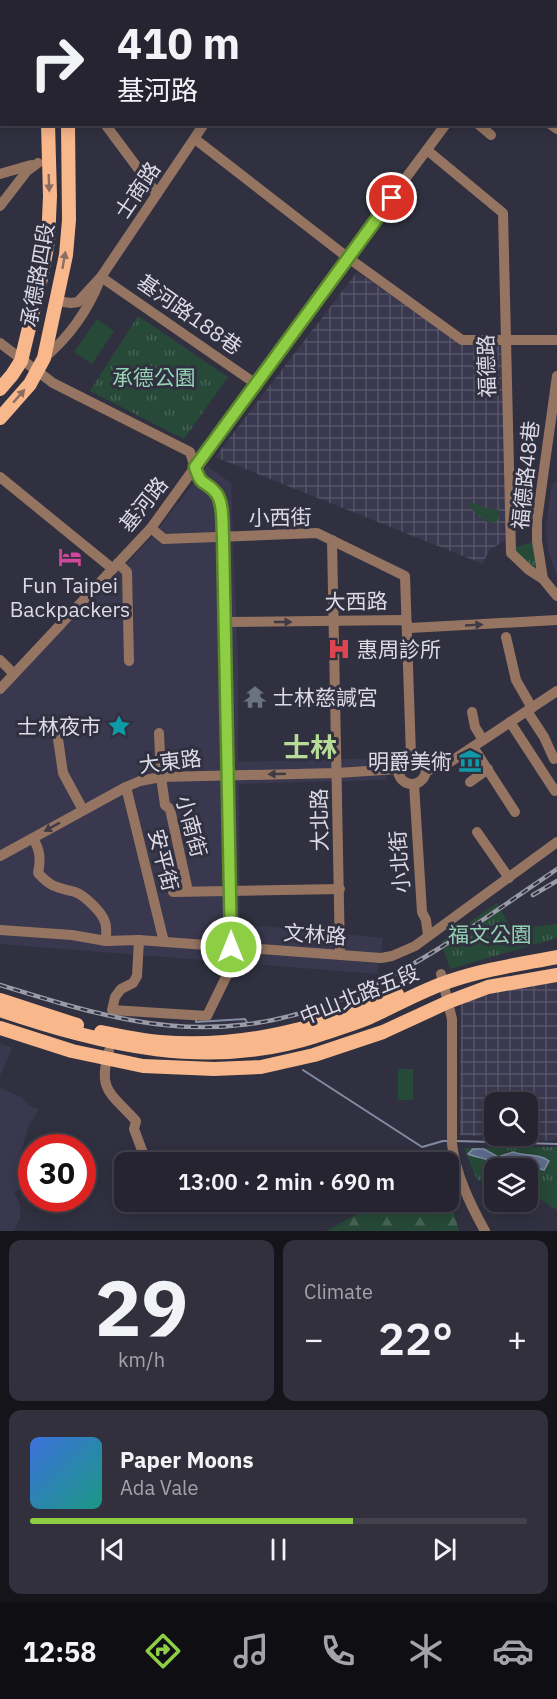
<!DOCTYPE html>
<meta charset="utf-8">
<style>
:root{--surface:#252430;--page:#31303c;--text:#f1f3f6;--muted:#a3a4ab;--line:#42414c;--accent:#8dce44}
body{margin:0;font-family:"IBM Plex Sans","Noto Sans TC",sans-serif;background:var(--page);color:var(--text);height:100vh;display:flex;flex-direction:column;font-size:22px;white-space:nowrap}
*{box-sizing:border-box;margin:0}
p{font-size:20px;color:var(--muted)}
.icon{flex:none;width:33px;height:33px;fill:none;stroke:currentColor;stroke-width:2;stroke-linecap:round;stroke-linejoin:round}
.map{position:relative;height:1231px;overflow:hidden}
.sheet{display:flex;flex-direction:column;gap:9px;padding:9px;background:#14141a;flex:1}
.sheet>*{flex:none}
.banner{position:absolute;left:0px;top:0px;width:558px;height:126px;box-shadow:0 3px 15px #0003,0 0 0 2px var(--line);background:#252430;color:var(--text);overflow:hidden}
.controls{position:absolute;left:484px;top:1092px;display:grid;gap:12px}
.controls a{display:grid;place-items:center;width:54px;height:54px;border-radius:12px;background:var(--surface);box-shadow:0 3px 15px #0003,0 0 0 2px var(--line);font-size:30px}
.speed{position:absolute;left:18px;top:1134px;display:flex;gap:12px;font-size:30px;font-weight:700;text-align:center}
.speed>*{display:grid;place-content:center;width:78px;height:78px;border-radius:50%;background:var(--surface);box-shadow:0 3px 15px #0003,0 0 0 2px var(--line);line-height:1}
.speed .limit{border:9px solid #d22;background:#fff;color:#111}
.pin{position:absolute;display:grid;place-items:center;width:51px;height:51px;color:#fff;margin:-26px;border:3px solid #fff;border-radius:50%;box-shadow:0 2px 6px #0007}
.me{position:absolute;width:66px;margin:-33px;rotate:0deg;stroke-linejoin:round;filter:drop-shadow(0 0 4px #0008)}
.turn{display:flex;align-items:center;gap:21px;height:126px;padding:0 18px;font-size:27px}
.turn .icon{width:78px;height:78px;stroke-width:2.5}
.turn b{display:block;font-size:42px;line-height:51px}
.big{font-size:45px;font-weight:600;line-height:1.1}
.sheet .tile{flex:1;display:flex;flex-direction:column;justify-content:center;gap:9px;min-width:0;padding:0 21px;border-radius:12px;background:var(--page)}
.sheet .dial{align-items:center;gap:0}
.dial b{font-size:78px;line-height:1}
.song{display:flex;align-items:center;gap:18px}
.cover{width:72px;height:72px;border-radius:9px;background:linear-gradient(135deg,hsl(220 70% 55%),hsl(170 70% 35%))}
.played{height:6px;border-radius:3px;background:linear-gradient(90deg,var(--accent) 65%,var(--line) 65%)}
.keys{display:flex;justify-content:space-around;direction:ltr}
.heat{display:flex;justify-content:space-between;align-items:center;font-size:33px;direction:ltr}
.sheet .tiles{flex:1;display:grid;gap:9px;grid-template-columns:1fr 1fr}
.tile:last-child{grid-column:span 2}
.trip{position:absolute;left:114px;top:1152px;width:345px;height:60px;border-radius:12px;background:var(--surface);box-shadow:0 3px 15px #0003,0 0 0 2px var(--line);font-weight:600;line-height:60px;text-align:center}
.menu{display:flex;height:96px;justify-content:space-around;align-items:center;background:#0f0e13;color:var(--muted)}
.menu .icon{width:42px;height:42px}
.menu .current{color:var(--accent)}
.menu b{font-size:27px;color:var(--text)}
.map>svg:first-child{display:block}
.built{fill:#3a384e}
.industrial{fill:url(#industrial-grid);fill-rule:evenodd}
.grass{fill:url(#grass-tufts)}
.forest{fill:url(#forest-firs)}
.pitch{fill:#274938}
.water{fill:#5d6b8a;stroke:#838ca5;stroke-width:1.5}
.lines{fill:none;stroke-linecap:round;stroke-linejoin:round}
.stream{stroke:#838ca5;stroke-width:2}
.minor{stroke:#957561;stroke-width:10}
.major{stroke:#f9b78c;stroke-width:14}
.rail-casing{stroke:#9b9aa7;stroke-width:4.5}
.rail{stroke:#313040;stroke-width:2;stroke-dasharray:7;stroke-linecap:butt}
.oneway{fill:#8b6d62}
.oneway2{fill:#403a45}
.route-casing{stroke:#5c862c;stroke-width:15}
.route{stroke:#8dce44;stroke-width:10}
.labels{text-anchor:middle;dominant-baseline:central;stroke-width:6;stroke-linejoin:round;paint-order:stroke}
.street-label{font-size:21px;fill:#dbdae5;stroke:#313040}
.park-label{font-size:21px;fill:#93d5b3;stroke:#313040}
.poi-label{font-size:21px;fill:#dbdae5;stroke:#313040;text-anchor:start}
.district-label{font-size:27px;font-weight:bold;fill:#b7dc97;stroke:#313040}
</style>
<div class="map">
<svg width="557" height="1231" viewBox="0 0 557 1231">
<defs>
<pattern id="industrial-grid" width="8" height="8" patternUnits="userSpaceOnUse" patternTransform="scale(1.5)"><rect width="8" height="8" fill="#3a384e"/><path d="M0 4h8M4 0v8" fill="none" stroke="#565467"/></pattern>
<pattern id="grass-tufts" width="24" height="20" patternUnits="userSpaceOnUse" patternTransform="scale(1.5)"><rect width="24" height="20" fill="#274938"/><path d="M3 7l-1-3M5 7V3M7 7l1-3M15 17l-1-3M17 17v-4M19 17l1-3" fill="none" stroke="#466355"/></pattern>
<pattern id="forest-firs" width="22" height="20" patternUnits="userSpaceOnUse" patternTransform="scale(1.5)"><rect width="22" height="20" fill="#274938"/><path d="M5 1l3.5 6h-7zM16 11l3.5 6h-7z" fill="#466355"/></pattern>
</defs>
<rect width="100%" height="100%" fill="#313040"/>
<!-- built -->
<g class="built">
<polygon points="207,466 231,483 238,669 238,762 386,758 387,780 239,784 240,924 383,938 377,974 0,944 0,694 151,538"/>
<polygon points="557,481 557,576 548,550 546,527 552,484"/>
<polygon points="0,1043 12,1048 0,1076"/>
<polygon points="0,1088 21,1097 30,1106 39,1109 28,1127 18,1166 24,1188 14,1192 20,1204 20,1218 14,1231 0,1231"/>
</g>
<!-- industrial -->
<g class="industrial">
<polygon points="357,272 462,344 502,346 508,539 489,550 483,564 215,457"/>
<path d="M557,980V1138L550,1141L460,1135L461,1002L499,992ZM495,1102H528V1136H495Z"/>
</g>
<!-- grass -->
<g class="grass">
<polygon points="138,316 228,377 184,439 90,391"/>
<polygon points="471,502 486,508 499,510 500,516 496,522 488,523 477,515 468,505"/>
<polygon points="534,542 537,573 518,557 515,547"/>
<polygon points="497,903 509,924 521,928 557,924 557,938 450,969 441,942"/>
<polygon points="557,1147 557,1210 528,1192 528,1168 495,1168 495,1185 477,1180 464,1148"/>
</g>
<!-- forest -->
<polygon class="forest" points="449,1194 459,1231 326,1231 379,1202 448,1202"/>
<!-- pitch -->
<g class="pitch">
<polygon points="97,319 114,331 92,364 74,352"/>
<rect x="398" y="1069" width="15" height="31"/>
</g>
<!-- water -->
<path class="water" d="M473,1149H484L498,1157L513,1152C526,1157 538,1153 549,1161L544,1170L537,1168L528,1180V1168H506C499,1161 478,1158 468,1154Z"/>
<g class="lines">
<!-- stream -->
<g class="stream">
<polyline points="196,1020 196,1022 245,1019 248,1024"/>
<polyline points="303,1070 422,1147 443,1141 449,1141"/>
<polyline points="455,1141 557,1144"/>
</g>
<!-- minor -->
<g class="minor">
<polyline points="90,0 93,2"/>
<polyline points="201,0 205,2"/>
<polyline points="219,2 220,0"/>
<polyline points="288,2 289,0"/>
<polyline points="0,71 2,70"/>
<polyline points="105,124 157,194"/>
<polyline points="478,124 491,135"/>
<polyline points="550,124 557,129"/>
<polyline points="195,139 347,257 462,340 557,340"/>
<polyline points="427,150 503,213 511,553 529,570 543,579 557,596"/>
<polyline points="0,174 31,165"/>
<polyline points="0,206 27,171 38,163"/>
<polyline points="101,277 256,384"/>
<polyline points="56,301 71,303 78,302 101,277 204,124"/>
<polyline points="0,343 53,383 190,452 199,481 217,493 220,501 223,537 231,947 227,975 207,1016 112,1010 115,997 121,989 133,983 137,976 139,940"/>
<path d="M44,358C68,338 88,310 100,280"/>
<polyline points="0,477 113,569"/>
<polyline points="151,528 164,539 317,533 405,576 411,756"/>
<polyline points="332,540 340,955"/>
<polyline points="118,563 127,572 129,661"/>
<polyline points="543,579 537,541 537,520 557,376"/>
<polyline points="224,622 403,620 410,628 557,620"/>
<polyline points="506,637 516,680 532,708"/>
<polyline points="0,660 14,674"/>
<polyline points="0,689 151,528 341,265 446,124"/>
<polyline points="527,711 544,737 554,759"/>
<polyline points="472,712 475,727 483,740"/>
<polyline points="510,722 555,791"/>
<polyline points="57,732 63,773 83,810"/>
<polyline points="159,733 161,777 165,805 170,809 188,891"/>
<polyline points="473,747 515,812"/>
<circle cx="412" cy="770" r="14"/>
<polyline points="426,771 447,764 557,691"/>
<polyline points="470,782 488,769"/>
<polyline points="414,784 422,912 426,920 428,936"/>
<polyline points="126,787 164,942"/>
<polyline points="477,832 509,878"/>
<path d="M33,838C40,850 41,859 38,873C52,888 56,887 75,892C84,895 102,912 105,922C107,927 106,935 106,941"/>
<polyline points="0,856 126,787 140,781 161,777 337,773 398,769"/>
<polyline points="173,892 340,889"/>
<polyline points="0,930 72,935 106,941 139,940 381,958 392,956 415,946 557,842"/>
<path d="M441,974L452,1019V1144C456,1175 470,1204 485,1231"/>
<path d="M109,1051C97,1091 111,1093 136,1121L134,1129L146,1161"/>
</g>
<!-- major -->
<g class="major">
<polyline points="38,0 38,2"/>
<polyline points="57,0 58,2"/>
<polyline points="535,0 537,2"/>
<polyline points="556,14 557,15"/>
<polyline points="0,389 12,375 21,361 42,274 48,241 50,196 48,124"/>
<polyline points="0,418 30,384 44,358 66,255 69,220 68,124"/>
<polyline points="0,1000 77,1025"/>
<path d="M0,1010C105,1045 207,1071 316,1036C333,1030 351,1025 368,1018C395,1006 422,990 450,981C485,969 521,964 557,957"/>
<polyline points="0,1028 72,1051 143,1066 214,1069 261,1067 314,1055 383,1032 448,1002 488,987 557,975"/>
<path d="M101,1032C120,1036 140,1040 160,1042C241,1049 324,1028 397,994"/>
</g>
<!-- rail casing -->
<g class="rail-casing">
<g id="rail">
<polyline points="533,895 557,881"/>
<path d="M0,985C45,999 90,1013 136,1021C308,1052 424,960 557,869"/>
</g>
</g>
<!-- rail -->
<use href="#rail" class="rail"/>
</g>
<!-- one-way arrows -->
<defs><path id="oneway-solid" d="M-6-.8H1V-3.2L6.5 0L1 3.2V.8H-6Z" transform="scale(1.5)"/></defs>
<g class="oneway">
<use href="#oneway-solid" transform="translate(49 183) rotate(88)"/>
<use href="#oneway-solid" transform="translate(64 260) rotate(-80)"/>
<use href="#oneway-solid" transform="translate(19 396) rotate(-49)"/>
</g>
<g class="oneway2">
<use href="#oneway-solid" transform="translate(283 622)"/>
<use href="#oneway-solid" transform="translate(474 625) rotate(-3)"/>
<use href="#oneway-solid" transform="translate(277 774) rotate(179)"/>
<use href="#oneway-solid" transform="translate(52 827) rotate(151)"/>
</g>
<g class="lines">
<!-- route casing -->
<g class="route-casing">
<path id="route" d="M231,947L223,537C222,525 224,503 216,493C205,479 202,489 195,467L392,198"/>
</g>
<!-- route -->
<use href="#route" class="route"/>
</g>
<!-- icons -->
<defs>
<g id="hotel-bare" transform="scale(1.8)"><path d="M-6-4.5h1.5V1H6V5H4.5V3h-9V5H-6ZM-4 0a1.8 1.8 0 1 1 3.6 0ZM.5 0V-2.5h3Q6-2.5 6 0Z" fill="#d1479c" stroke="#313040" stroke-width="2.5" paint-order="stroke"/></g>
<g id="hospital-bare" transform="scale(1.8)"><path d="M-5-5h3v3.5h4V-5h3V5h-3V1.5h-4V5h-3Z" fill="#e0444e" stroke="#313040" stroke-width="2.5" paint-order="stroke"/></g>
<g id="temple-bare" transform="scale(1.8)"><path d="M0-6L5-2H3V0L6.5 2.5H4V6H1.5V3h-3V6H-4V2.5H-6.5L-3 0V-2H-5Z" fill="#6b7280" stroke="#313040" stroke-width="2.5" paint-order="stroke"/></g>
<g id="sight-bare" transform="scale(1.8)"><path d="M0-6L1.8-2.2L6-1.7L2.9 1.2L3.7 5.4L0 3.3L-3.7 5.4L-2.9 1.2L-6-1.7L-1.8-2.2Z" fill="#0f9aa8" stroke="#313040" stroke-width="2.5" paint-order="stroke"/></g>
<g id="museum-bare" transform="scale(1.8)"><path d="M0-6L6-3V-2H-6V-3ZM-5-1h2V3h-2ZM-1-1h2V3h-2ZM3-1h2V3H3ZM-6 4H6V6H-6Z" fill="#0f9aa8" stroke="#313040" stroke-width="2.5" paint-order="stroke"/></g>
</defs>
<g fill-rule="evenodd">
<use href="#hotel-bare" x="70" y="557"/>
<use href="#hospital-bare" x="339" y="649"/>
<use href="#temple-bare" x="255" y="697"/>
<use href="#sight-bare" x="119" y="726"/>
<use href="#museum-bare" x="470" y="761"/>
</g>
<g class="labels">
<!-- street labels -->
<g class="street-label">
<text transform="translate(137 190) rotate(-56)">士商路</text>
<text transform="translate(37 275) rotate(-80)">承德路四段</text>
<text transform="translate(190 314) rotate(35)">基河路188巷</text>
<text transform="translate(486 366) rotate(-92)">福德路</text>
<text transform="translate(525 475) rotate(-84)">福德路48巷</text>
<text transform="translate(143 504) rotate(-51)">基河路</text>
<text transform="translate(280 517) rotate(-1)">小西街</text>
<text transform="translate(356 601) rotate(-1)">大西路</text>
<text transform="translate(170 761) rotate(-7)">大東路</text>
<text transform="translate(319 820) rotate(-91)">大北路</text>
<text transform="translate(192 826) rotate(75)">小南街</text>
<text transform="translate(164 860) rotate(76)">安平街</text>
<text transform="translate(399 862) rotate(-94)">小北街</text>
<text transform="translate(315 934) rotate(4)">文林路</text>
<text transform="translate(359 994) rotate(-22)">中山北路五段</text>
</g>
<!-- park labels -->
<g class="park-label">
<text x="154" y="377">承德公園</text>
<text x="490" y="934">福文公園</text>
</g>
<!-- poi labels -->
<g class="poi-label">
<text x="70" y="585" text-anchor="middle">Fun Taipei<tspan x="70" dy="24">Backpackers</tspan></text>
<text x="357" y="649">惠周診所</text>
<text x="273" y="697">士林慈諴宮</text>
<text x="101" y="726" text-anchor="end">士林夜市</text>
<text x="452" y="761" text-anchor="end">明爵美術</text>
</g>
<!-- district labels -->
<g class="district-label">
<text x="310" y="746">士林</text>
</g>
</g>
</svg>
<div class="controls">
<a><svg class="icon" aria-label="search" viewBox="0 0 24 24"><circle cx="10" cy="10" r="6"/><path d="M15 15l6 6"/></svg></a>
<a><svg class="icon" aria-label="layers" viewBox="0 0 24 24"><path d="M12 4l9 5-9 5-9-5zM3 14l9 5 9-5"/></svg></a>
</div>
<div class="speed"><div class="limit">30</div></div>
<div class="pin" style="left:392px;top:198px;background:#d93025"><svg class="icon" aria-label="arrive" viewBox="0 0 24 24"><path d="M6 21V4h12l-3 4 3 4H6"/></svg></div>
<svg class="me" style="left:231px;top:947px" viewBox="-20 -20 40 40"><circle r="17" fill="#8dce44" stroke="#fff" stroke-width="3"/><path d="M0-11L8 9 0 5-8 9z" fill="#fff"/></svg>
<div class="trip">13:00 · 2 min · 690 m</div>
<div class="banner">
<div class="turn"><svg class="icon" aria-label="right" viewBox="0 0 24 24"><path d="M7 20v-9h11M14 6l5 5-5 5"/></svg><div><b>410 m</b>基河路</div></div>
</div>
</div>
<section class="sheet">
<div class="tiles">
<div class="tile dial"><b>29</b><p>km/h</p></div>
<div class="tile"><p>Climate</p>
<div class="heat"><a>−</a><b class="big">22°</b><a>+</a></div>
</div>
<div class="tile">
<div class="song"><i class="cover"></i><div><b>Paper Moons</b><p>Ada Vale</p></div></div>
<div class="played"></div>
<div class="keys"><svg class="icon" aria-label="previous" viewBox="0 0 24 24"><path d="M18 5L8 12l10 7zM5 5v14"/></svg><svg class="icon" aria-label="pause" viewBox="0 0 24 24"><path d="M8 5v14M16 5v14"/></svg><svg class="icon" aria-label="next" viewBox="0 0 24 24"><path d="M6 5l10 7-10 7zM19 5v14"/></svg></div>
</div>
</div>
</section>
<nav class="menu">
<b>12:58</b>
<svg class="icon current" aria-label="directions" viewBox="0 0 24 24"><path d="M12 3l9 9-9 9-9-9zM9 14v-3h6M13 9l2 2-2 2"/></svg>
<svg class="icon" aria-label="music" viewBox="0 0 24 24"><path d="M9 18V5l10-2v13"/><circle cx="6" cy="18" r="3"/><circle cx="16" cy="16" r="3"/></svg>
<svg class="icon" aria-label="phone" viewBox="0 0 24 24"><path d="M5 4h4l2 5-3 2q2 4 5 5l2-3 5 2v4C11 20 4 13 5 4z"/></svg>
<svg class="icon" aria-label="climate" viewBox="0 0 24 24"><path d="M12 3v18M4 7l16 10M4 17L20 7"/></svg>
<svg class="icon" aria-label="car" viewBox="0 0 24 24"><path d="M5 17H2v-5l4-1 3-4h7l3 4 3 1v5h-3M9 17h6M6 11h13"/><circle cx="7" cy="17" r="2"/><circle cx="17" cy="17" r="2"/></svg>
</nav>
